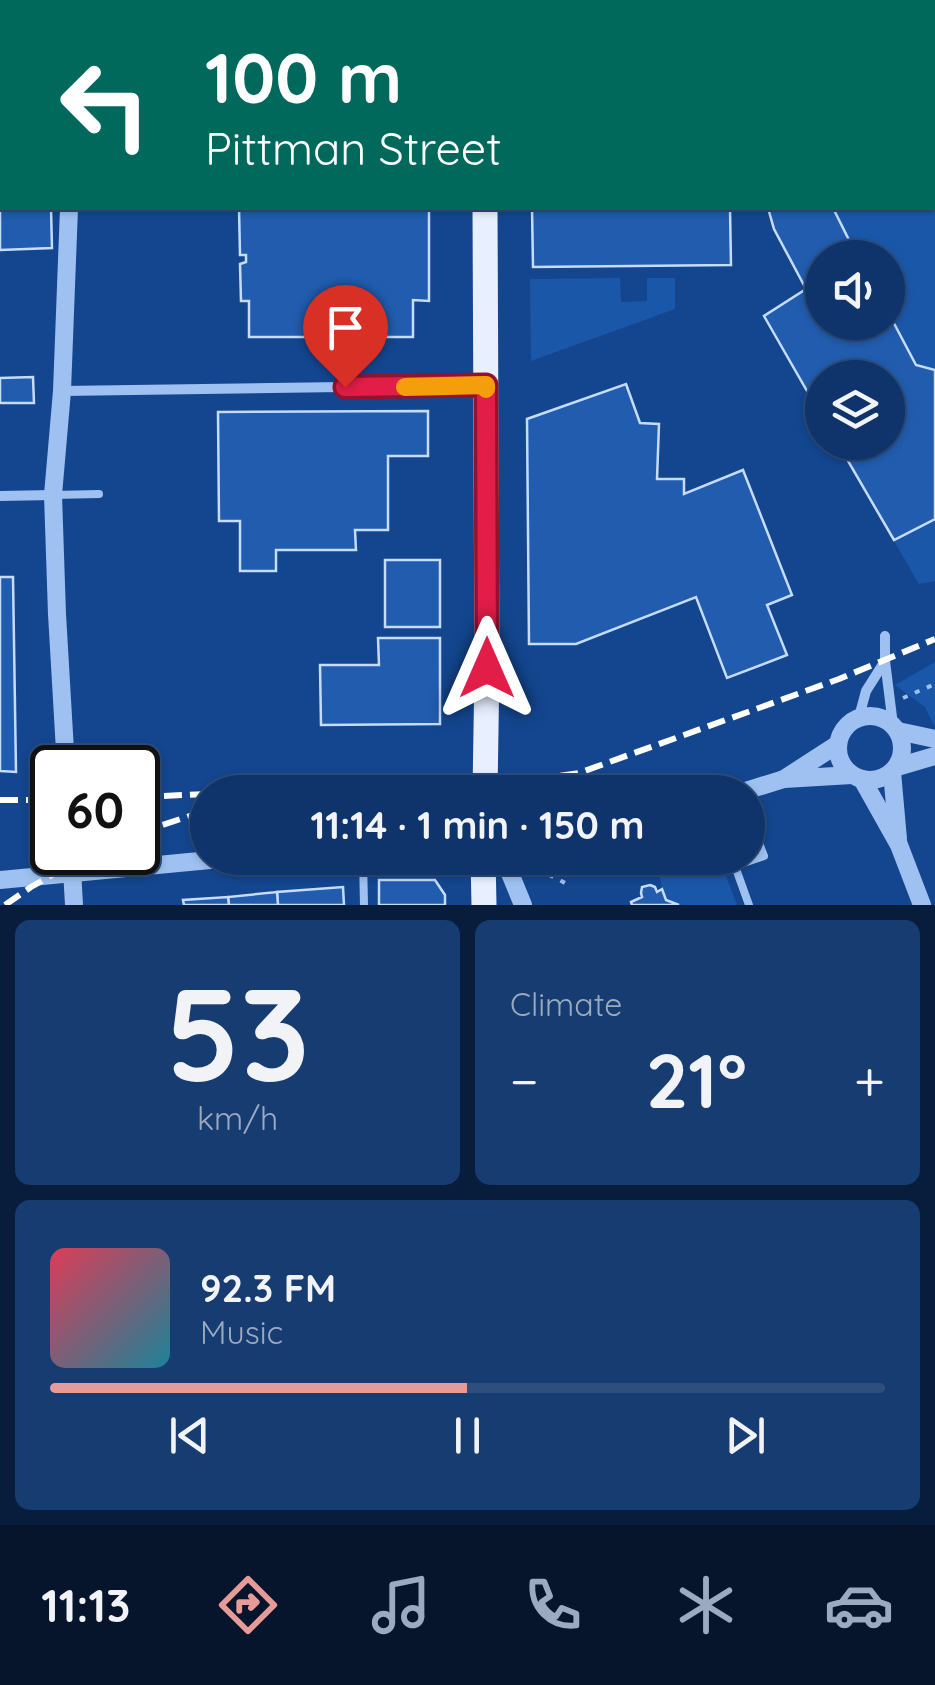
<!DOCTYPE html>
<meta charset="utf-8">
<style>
:root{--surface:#0e346b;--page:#173c71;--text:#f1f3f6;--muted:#9baac1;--line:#2e4f7e;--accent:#e69b98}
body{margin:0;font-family:Quicksand,sans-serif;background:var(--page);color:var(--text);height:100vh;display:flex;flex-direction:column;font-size:38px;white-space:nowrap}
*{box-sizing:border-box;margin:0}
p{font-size:32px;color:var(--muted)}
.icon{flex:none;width:55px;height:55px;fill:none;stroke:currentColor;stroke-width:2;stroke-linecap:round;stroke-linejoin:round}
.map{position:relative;height:905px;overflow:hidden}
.sheet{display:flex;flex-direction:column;gap:15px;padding:15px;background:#081d3b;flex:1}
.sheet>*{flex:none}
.hud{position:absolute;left:0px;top:0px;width:935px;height:210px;box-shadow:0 2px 8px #0004,0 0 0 2px var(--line);background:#00695c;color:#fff;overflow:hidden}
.tools{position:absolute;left:805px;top:240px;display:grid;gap:20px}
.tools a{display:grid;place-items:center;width:100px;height:100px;border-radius:50%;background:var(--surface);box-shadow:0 2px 8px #0004,0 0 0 2px var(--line);font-size:50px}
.speed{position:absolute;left:30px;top:745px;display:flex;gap:20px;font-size:50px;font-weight:700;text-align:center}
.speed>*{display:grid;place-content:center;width:130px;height:130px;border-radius:50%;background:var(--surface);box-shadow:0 2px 8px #0004,0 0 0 2px var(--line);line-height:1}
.speed .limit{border:5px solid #111;border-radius:15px;background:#fff;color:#111}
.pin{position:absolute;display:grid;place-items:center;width:85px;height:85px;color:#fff;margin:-102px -42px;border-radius:50% 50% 50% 0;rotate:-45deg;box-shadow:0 0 10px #0007}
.pin .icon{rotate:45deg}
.me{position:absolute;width:110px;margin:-55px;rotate:0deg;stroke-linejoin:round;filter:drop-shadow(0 0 8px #0008)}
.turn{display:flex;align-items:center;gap:35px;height:210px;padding:0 40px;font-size:45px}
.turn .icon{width:130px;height:130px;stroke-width:2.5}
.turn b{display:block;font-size:70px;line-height:85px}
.big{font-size:75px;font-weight:700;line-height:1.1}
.sheet .card{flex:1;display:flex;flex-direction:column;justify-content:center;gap:15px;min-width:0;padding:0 35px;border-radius:15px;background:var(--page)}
.sheet .dial{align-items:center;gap:0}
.dial b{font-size:130px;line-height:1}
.song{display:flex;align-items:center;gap:30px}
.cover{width:120px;height:120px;border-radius:15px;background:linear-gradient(135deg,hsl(350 70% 55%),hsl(190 70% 35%))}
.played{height:10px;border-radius:5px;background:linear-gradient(90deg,var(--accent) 50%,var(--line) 50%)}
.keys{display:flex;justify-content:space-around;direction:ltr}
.heat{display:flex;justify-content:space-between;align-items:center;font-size:55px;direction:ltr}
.sheet .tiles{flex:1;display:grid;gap:15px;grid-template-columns:1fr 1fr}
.card:last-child{grid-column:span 2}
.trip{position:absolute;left:190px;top:775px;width:575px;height:100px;border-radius:50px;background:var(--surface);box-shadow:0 2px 8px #0004,0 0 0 2px var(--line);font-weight:700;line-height:100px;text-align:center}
.menu{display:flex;height:160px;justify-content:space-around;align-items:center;background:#06152b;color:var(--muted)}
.menu .icon{width:70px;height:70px}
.menu .active{color:var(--accent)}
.menu b{font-size:45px;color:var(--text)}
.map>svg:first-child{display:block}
.green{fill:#1b57a9;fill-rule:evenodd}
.building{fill:#215cae;stroke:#c5dcfc;stroke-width:2.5}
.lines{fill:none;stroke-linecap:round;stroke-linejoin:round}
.path{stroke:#9ec1f1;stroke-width:4;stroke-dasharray:5 8;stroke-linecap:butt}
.service{stroke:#9ec1f1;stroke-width:8}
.minor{stroke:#9ec1f1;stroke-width:10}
.tertiary{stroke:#9ec1f1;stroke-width:18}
.primary{stroke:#e8f0ff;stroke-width:25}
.rail{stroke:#fff;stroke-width:6;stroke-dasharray:18 8;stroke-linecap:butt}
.route-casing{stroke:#92132f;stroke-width:25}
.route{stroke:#e11d48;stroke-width:18}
.slow{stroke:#f59e0b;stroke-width:18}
</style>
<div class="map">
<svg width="935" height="905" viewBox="0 0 935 905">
<rect width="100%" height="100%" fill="#13468f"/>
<!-- green -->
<g class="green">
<path d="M932,33H935V581L919,584L837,443L888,442V378H822V417L764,316L805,289L774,229L768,208H932ZM822,258H888V322H822Z"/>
<polygon points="620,278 621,302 647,301 647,278 675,278 675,309 531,361 530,279"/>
<polygon points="935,662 935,727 925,707 895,685"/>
<polygon points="677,858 719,858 737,905 679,905 666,900 662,889 658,865"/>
</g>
<!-- building -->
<g class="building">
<polygon points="932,33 935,33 935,117 932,118"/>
<polygon points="0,193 2,193 2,208 51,208 52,248 0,250"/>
<polygon points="239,208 429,208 429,301 413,300 413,337 249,337 249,301 241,301 240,264 246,262 246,255 240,255"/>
<polygon points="532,208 730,208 731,265 533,267"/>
<polygon points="768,208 833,208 858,258 822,258 822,322 888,322 888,312 916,365 935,370 935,519 894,540 837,442 888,442 888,378 822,378 822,417 764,316 806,289 774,229"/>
<polygon points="33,377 34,403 0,403 0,378"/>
<polygon points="626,384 640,423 659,424 657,479 684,479 684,494 743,470 792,595 767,605 787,655 727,678 696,597 576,644 529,644 527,419"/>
<polygon points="428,411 428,456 388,456 388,530 355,530 356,550 276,550 276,571 240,571 240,521 219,521 218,412"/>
<rect x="385" y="560" width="55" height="67"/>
<polygon points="0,577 13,577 16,772 0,771"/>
<polygon points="378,638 440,638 440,724 321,725 320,665 379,665"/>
<polygon points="379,880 435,880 445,895 445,905 379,905"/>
<polygon points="650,885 655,887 657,892 662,889 666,900 679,905 632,905 631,902 642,897 641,893 642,887"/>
<polygon points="343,887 344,905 278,905 277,892"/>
<polygon points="277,892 278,905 229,905 228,897"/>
<polygon points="228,897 229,905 184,905 183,900"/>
</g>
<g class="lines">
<!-- path -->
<g class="path">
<polyline points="903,698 935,684"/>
<polyline points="531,873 532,866 571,886"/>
</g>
<!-- service -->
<g class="service">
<polyline points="223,0 223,2"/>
<polyline points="53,495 99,494"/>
<polyline points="748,815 764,856 735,866 749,905"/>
<polyline points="363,858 364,905"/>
</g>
<!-- minor -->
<g class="minor">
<polyline points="62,391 484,385"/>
<polyline points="0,496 53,495"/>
<polyline points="885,636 885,661 893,725"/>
<polyline points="859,717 866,691 885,661"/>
</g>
<!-- tertiary -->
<g class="tertiary">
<polyline points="77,2 77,0"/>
<circle cx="870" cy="748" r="32"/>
<polyline points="898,731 935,739"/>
<polyline points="897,767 935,756"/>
<polyline points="66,768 57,614 53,495 62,391 69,208"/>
<polyline points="892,772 898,839"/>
<polyline points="784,779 838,744"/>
<polyline points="862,779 899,845 922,905"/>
<polyline points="742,792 784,779 852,775"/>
<polyline points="71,852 74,905"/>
<polyline points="501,858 507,866 523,905"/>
<polyline points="0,880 231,858"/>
</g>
<!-- primary -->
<g class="primary">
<polyline points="483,0 483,2"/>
<polyline points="485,208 487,668 485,792"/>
<polyline points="483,858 484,905"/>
</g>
<!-- rail -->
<g class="rail">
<polyline points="249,792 486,786 579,773 839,679 935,639"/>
<polyline points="138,797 208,794"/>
<polyline points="0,800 52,800"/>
<polyline points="138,833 208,810"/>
<polyline points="5,905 31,887 93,852"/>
</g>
</g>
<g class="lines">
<!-- route casing -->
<g class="route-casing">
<polyline id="route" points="345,387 486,385 487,668"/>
</g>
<!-- route -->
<use href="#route" class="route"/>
<!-- slow -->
<polyline class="slow" points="405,387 486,385 486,389"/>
</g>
</svg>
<div class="tools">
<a><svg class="icon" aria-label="sound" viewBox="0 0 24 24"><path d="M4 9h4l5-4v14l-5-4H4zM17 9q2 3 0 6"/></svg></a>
<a><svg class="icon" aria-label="layers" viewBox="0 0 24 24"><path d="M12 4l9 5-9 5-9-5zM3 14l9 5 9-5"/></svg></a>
</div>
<div class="speed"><div class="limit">60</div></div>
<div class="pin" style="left:345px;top:387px;background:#d93025"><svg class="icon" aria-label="arrive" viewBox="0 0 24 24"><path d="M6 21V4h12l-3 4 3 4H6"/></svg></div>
<svg class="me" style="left:487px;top:668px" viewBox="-20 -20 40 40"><path d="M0-17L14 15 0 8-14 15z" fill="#e11d48" stroke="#fff" stroke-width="4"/></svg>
<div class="trip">11:14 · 1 min · 150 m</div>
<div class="hud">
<div class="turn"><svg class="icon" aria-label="left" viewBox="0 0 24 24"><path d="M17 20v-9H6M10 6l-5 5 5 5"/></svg><div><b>100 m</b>Pittman Street</div></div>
</div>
</div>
<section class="sheet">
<div class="tiles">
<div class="card dial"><b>53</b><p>km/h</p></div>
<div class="card"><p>Climate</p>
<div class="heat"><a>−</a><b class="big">21°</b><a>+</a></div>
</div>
<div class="card">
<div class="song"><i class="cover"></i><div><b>92.3 FM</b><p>Music</p></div></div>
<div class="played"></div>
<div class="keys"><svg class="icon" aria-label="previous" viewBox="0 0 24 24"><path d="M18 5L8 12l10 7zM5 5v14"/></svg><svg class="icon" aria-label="pause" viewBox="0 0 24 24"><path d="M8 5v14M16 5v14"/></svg><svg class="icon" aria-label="next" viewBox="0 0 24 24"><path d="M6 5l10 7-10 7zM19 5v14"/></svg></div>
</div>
</div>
</section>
<nav class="menu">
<b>11:13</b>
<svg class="icon active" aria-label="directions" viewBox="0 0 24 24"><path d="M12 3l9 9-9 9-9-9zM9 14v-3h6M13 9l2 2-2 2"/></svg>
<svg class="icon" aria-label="music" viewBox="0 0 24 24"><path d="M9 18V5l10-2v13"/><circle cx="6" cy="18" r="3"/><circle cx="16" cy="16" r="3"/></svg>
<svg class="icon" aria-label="phone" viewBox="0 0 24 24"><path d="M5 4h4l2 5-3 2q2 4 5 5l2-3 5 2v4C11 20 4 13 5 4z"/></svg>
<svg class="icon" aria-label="climate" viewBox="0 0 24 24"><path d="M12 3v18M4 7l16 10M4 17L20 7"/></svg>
<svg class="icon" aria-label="car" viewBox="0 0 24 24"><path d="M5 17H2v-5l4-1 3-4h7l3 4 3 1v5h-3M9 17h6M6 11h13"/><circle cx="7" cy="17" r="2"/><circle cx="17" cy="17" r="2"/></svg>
</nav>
